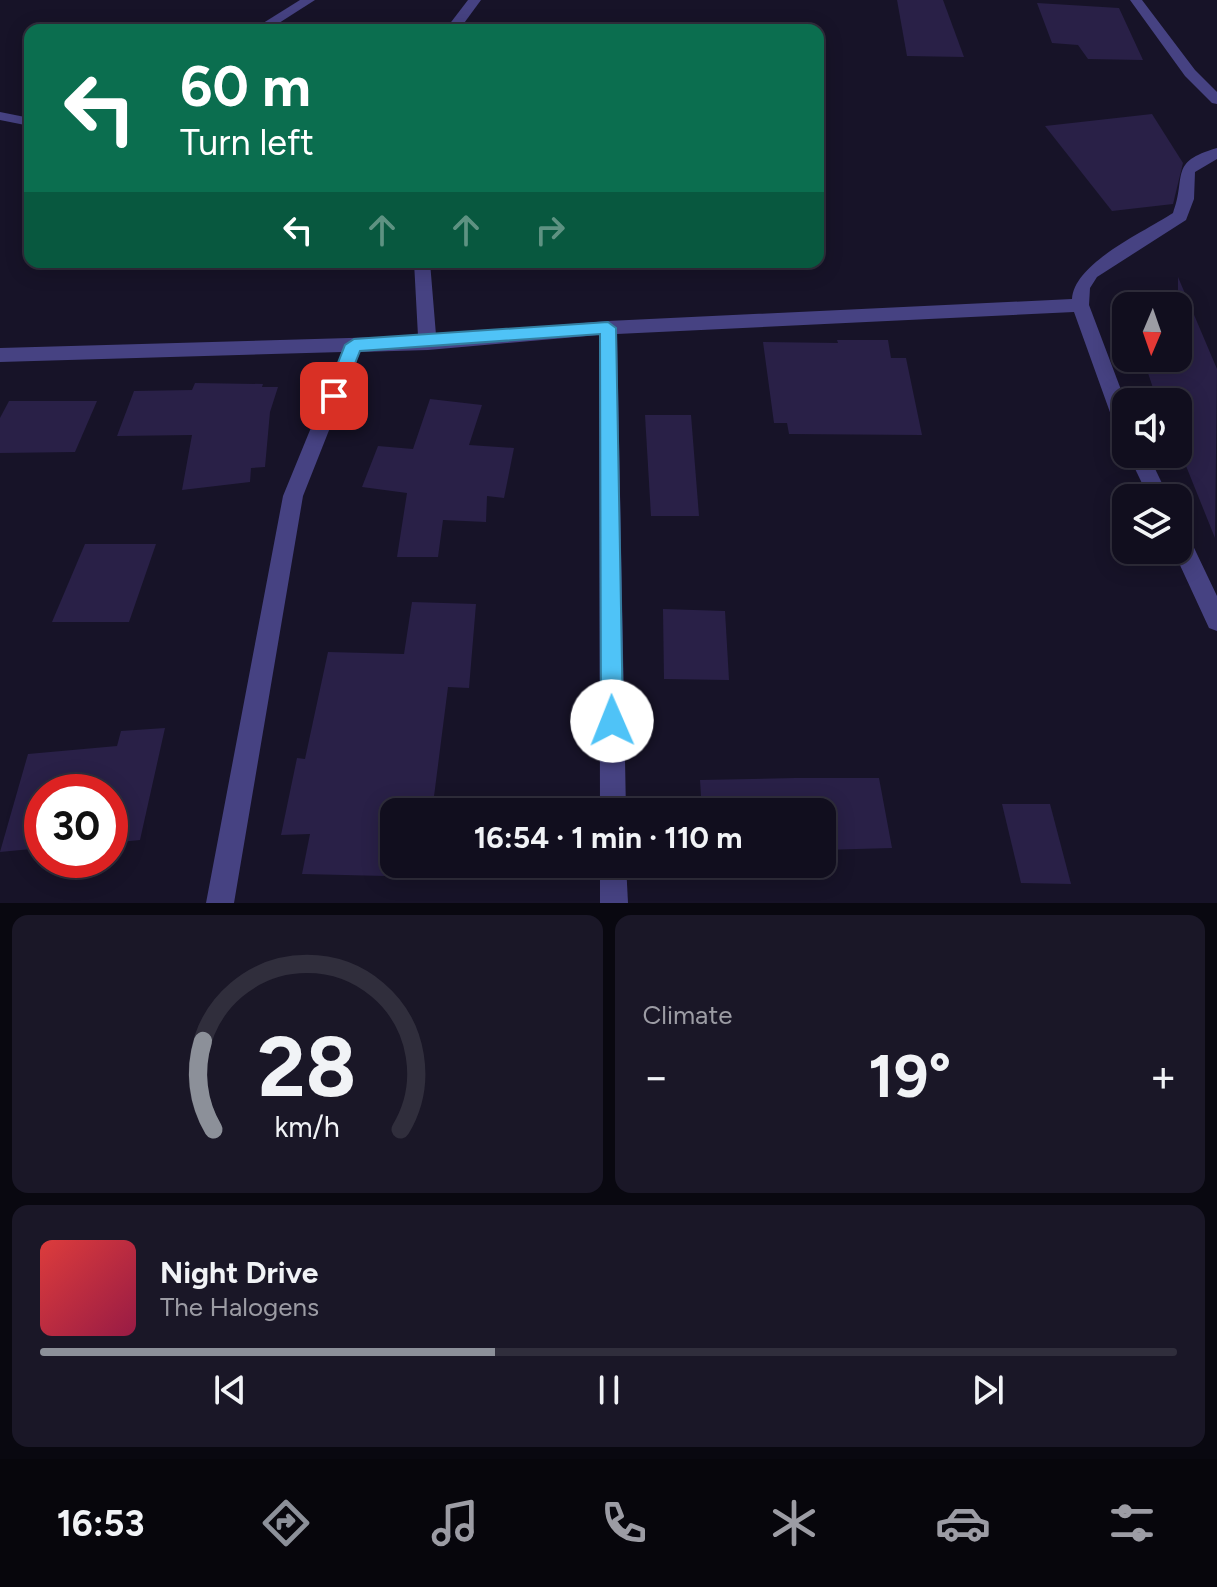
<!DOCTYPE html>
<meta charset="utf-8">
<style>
:root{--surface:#110e1e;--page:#1a1727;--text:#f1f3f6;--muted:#9c9ca4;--line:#302e3c;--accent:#8c9099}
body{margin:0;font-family:Figtree,sans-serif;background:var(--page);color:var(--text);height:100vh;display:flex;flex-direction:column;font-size:30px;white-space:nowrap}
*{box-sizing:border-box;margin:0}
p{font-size:26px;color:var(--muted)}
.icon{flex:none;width:44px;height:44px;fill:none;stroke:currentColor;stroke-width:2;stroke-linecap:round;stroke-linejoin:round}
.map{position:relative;height:903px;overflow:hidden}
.sheet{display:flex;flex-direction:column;gap:12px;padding:12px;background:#090810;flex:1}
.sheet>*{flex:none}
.top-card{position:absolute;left:24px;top:24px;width:800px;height:244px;border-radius:16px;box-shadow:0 4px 20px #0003,0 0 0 2px var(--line);background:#0b6e4f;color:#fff;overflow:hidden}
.needle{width:52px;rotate:182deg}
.tools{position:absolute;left:1112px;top:292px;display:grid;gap:16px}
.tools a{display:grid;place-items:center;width:80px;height:80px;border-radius:16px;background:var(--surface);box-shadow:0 4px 20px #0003,0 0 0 2px var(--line);font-size:40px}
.speed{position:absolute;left:24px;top:774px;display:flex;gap:16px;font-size:40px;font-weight:700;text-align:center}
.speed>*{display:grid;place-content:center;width:104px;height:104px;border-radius:50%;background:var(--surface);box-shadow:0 4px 20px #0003,0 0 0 2px var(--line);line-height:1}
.speed .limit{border:12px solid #d22;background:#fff;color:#111}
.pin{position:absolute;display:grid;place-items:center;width:68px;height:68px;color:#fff;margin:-34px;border-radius:16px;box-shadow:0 4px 12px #0006}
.me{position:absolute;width:88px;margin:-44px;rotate:359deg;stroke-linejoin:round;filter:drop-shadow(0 0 6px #0008)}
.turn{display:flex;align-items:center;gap:28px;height:168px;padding:0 24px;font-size:36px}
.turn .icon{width:104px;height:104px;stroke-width:2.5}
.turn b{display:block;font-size:56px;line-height:68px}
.lanes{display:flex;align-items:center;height:76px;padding:0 24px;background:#0003;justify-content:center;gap:40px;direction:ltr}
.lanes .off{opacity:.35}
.big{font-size:60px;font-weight:700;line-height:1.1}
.sheet .tile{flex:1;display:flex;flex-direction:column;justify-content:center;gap:12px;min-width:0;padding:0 28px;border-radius:16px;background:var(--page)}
.sheet .dial{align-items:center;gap:0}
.dial svg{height:208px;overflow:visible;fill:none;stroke:var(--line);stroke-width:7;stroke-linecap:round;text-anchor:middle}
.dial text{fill:var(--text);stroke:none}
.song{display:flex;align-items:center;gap:24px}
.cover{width:96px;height:96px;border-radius:12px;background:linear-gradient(135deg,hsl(0 70% 55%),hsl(340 70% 35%))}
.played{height:8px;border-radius:4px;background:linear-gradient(90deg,var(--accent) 40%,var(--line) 40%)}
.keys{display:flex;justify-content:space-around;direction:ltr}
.heat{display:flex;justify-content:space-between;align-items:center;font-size:44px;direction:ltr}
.sheet .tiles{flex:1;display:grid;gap:12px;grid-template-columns:1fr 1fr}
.tile:last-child{grid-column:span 2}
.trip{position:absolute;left:380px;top:798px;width:456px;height:80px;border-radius:16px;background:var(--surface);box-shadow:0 4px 20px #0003,0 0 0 2px var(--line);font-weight:700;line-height:80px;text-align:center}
.tabs{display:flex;height:128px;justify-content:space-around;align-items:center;background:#07060c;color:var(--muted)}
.tabs .icon{width:56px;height:56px}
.tabs .selected{color:var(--accent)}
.tabs b{font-size:36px;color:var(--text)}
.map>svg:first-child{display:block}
.building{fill:#292047}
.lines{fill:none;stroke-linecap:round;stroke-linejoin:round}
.minor{fill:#464282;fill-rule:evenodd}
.route{fill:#4fc3f7;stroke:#337fa1;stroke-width:2}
</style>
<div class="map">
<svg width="1217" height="903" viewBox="0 0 1217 903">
<rect width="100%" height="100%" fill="#171328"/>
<!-- building -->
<g class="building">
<polygon points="897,0 943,0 964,57 907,56"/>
<polygon points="1037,3 1119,8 1143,60 1088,59 1078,45 1052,43"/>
<polygon points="1152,114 1183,163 1173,204 1112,211 1045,126"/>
<polygon points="1178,277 1217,369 1215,538 1178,446 1178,399 1156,397 1143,358 1178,358"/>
<polygon points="837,340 888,340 891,358 906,358 922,435 789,434 787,423 774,423 763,342 838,343"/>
<polygon points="195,383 263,384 262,387 278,387 270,412 265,467 251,468 250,482 182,490 192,435 117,436 134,391 192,390"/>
<polygon points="430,399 482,405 469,445 514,448 504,498 487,496 486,522 443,520 438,557 397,557 407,493 362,487 378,446 413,449"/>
<polygon points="9,401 97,401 75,452 0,453 0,418"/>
<polygon points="645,415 691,415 699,516 651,516"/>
<polygon points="85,544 156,544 129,622 52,622"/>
<polygon points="412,602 476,604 469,688 448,687 432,812 394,812 394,856 388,856 386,876 302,874 310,834 281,835 297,758 305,759 328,652 404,654"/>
<polygon points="663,609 725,611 729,680 664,679"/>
<polygon points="165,728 140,840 110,843 110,792 42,792 42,848 0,852 28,754 117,746 121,731"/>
<polygon points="796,778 879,778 892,848 822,850 822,812 702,812 700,780"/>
<polygon points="1002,804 1050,804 1071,884 1021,883"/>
<polygon points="705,864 773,864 773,872 706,872"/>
</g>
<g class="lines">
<!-- minor -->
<g class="minor">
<polygon points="300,0 315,0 268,30 252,30"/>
<polygon points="468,0 481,0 459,30 445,30"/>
<polygon points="1130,0 1142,0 1195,70 1217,92 1217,104 1212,103 1185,76"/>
<polygon points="0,112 30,118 30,126 0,120"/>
<path d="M1217,148V159L1195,172L1194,199L1186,220L1097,277L1090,288L1089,305L1126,403V437L1119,435L1116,429L1074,312L617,334L626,812H600L599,335L428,350L360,352L303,496L234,903H206L283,496L342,352L0,362V348L418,336L414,262H430L436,335L608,321L1072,299C1074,263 1144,232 1173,213C1187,176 1168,162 1217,148Z"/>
<polygon points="1128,454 1148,454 1169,498 1149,498"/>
<polygon points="1178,528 1186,531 1217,596 1217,631 1209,628 1173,550 1178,550"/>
<polygon points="600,864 626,864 628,903 600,903"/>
</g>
</g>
<!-- route -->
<polygon class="route" points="608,322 616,328 623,721 620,729 612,732 604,729 601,721 600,334 360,351 340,401 334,403 325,396 345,345 354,339"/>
</svg>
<div class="tools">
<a><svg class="needle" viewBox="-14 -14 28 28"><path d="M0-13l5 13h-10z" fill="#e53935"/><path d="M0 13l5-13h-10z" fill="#9c9ca4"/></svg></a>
<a><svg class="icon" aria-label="sound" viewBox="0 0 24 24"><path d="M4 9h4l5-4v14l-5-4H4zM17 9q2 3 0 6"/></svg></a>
<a><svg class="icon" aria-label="layers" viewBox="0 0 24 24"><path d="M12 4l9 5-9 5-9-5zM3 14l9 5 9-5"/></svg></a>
</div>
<div class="speed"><div class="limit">30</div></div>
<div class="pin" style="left:334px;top:396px;background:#d93025"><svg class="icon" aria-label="arrive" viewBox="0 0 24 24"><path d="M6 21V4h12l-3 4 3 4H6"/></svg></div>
<svg class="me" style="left:612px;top:721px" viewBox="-20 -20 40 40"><circle r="19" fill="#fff"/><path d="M0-13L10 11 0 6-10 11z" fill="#4fc3f7"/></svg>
<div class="trip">16:54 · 1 min · 110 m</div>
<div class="top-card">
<div class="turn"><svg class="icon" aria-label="left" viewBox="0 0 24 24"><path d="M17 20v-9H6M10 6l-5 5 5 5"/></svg><div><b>60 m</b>Turn left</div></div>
<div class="lanes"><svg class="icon" aria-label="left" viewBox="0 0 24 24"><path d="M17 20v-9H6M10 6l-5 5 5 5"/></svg><svg class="icon off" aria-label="ahead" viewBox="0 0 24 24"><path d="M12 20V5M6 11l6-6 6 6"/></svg><svg class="icon off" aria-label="ahead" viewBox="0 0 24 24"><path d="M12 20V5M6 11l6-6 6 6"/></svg><svg class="icon off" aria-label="right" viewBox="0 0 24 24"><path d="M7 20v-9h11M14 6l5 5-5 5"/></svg></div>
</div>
</div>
<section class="sheet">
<div class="tiles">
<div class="tile dial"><svg viewBox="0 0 100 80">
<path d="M14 69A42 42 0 1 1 86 69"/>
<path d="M14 69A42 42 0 0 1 10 35" stroke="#8c9099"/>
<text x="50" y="56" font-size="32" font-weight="700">28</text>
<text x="50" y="72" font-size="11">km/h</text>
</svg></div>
<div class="tile"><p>Climate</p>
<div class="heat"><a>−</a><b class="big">19°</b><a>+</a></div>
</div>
<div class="tile">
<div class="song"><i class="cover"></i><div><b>Night Drive</b><p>The Halogens</p></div></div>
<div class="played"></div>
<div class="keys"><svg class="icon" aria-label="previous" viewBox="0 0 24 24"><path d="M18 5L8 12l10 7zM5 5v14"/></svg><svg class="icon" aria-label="pause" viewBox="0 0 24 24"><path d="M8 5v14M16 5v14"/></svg><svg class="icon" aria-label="next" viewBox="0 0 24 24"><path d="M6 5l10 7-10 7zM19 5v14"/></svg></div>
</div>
</div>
</section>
<nav class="tabs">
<b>16:53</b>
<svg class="icon selected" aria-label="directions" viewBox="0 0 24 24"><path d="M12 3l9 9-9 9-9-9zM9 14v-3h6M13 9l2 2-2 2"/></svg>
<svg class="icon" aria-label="music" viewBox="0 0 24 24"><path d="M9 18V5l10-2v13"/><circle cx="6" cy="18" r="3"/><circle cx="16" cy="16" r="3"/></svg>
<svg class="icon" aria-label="phone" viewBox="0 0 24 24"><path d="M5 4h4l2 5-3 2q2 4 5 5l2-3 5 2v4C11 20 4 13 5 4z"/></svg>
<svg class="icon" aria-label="climate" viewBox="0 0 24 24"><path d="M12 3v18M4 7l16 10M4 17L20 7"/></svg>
<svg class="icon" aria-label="car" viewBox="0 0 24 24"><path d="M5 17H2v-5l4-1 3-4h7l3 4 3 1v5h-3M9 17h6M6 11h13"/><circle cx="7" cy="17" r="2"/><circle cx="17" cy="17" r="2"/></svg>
<svg class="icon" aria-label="filters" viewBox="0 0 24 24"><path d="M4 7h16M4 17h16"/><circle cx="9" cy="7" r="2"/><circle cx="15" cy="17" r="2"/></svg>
</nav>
